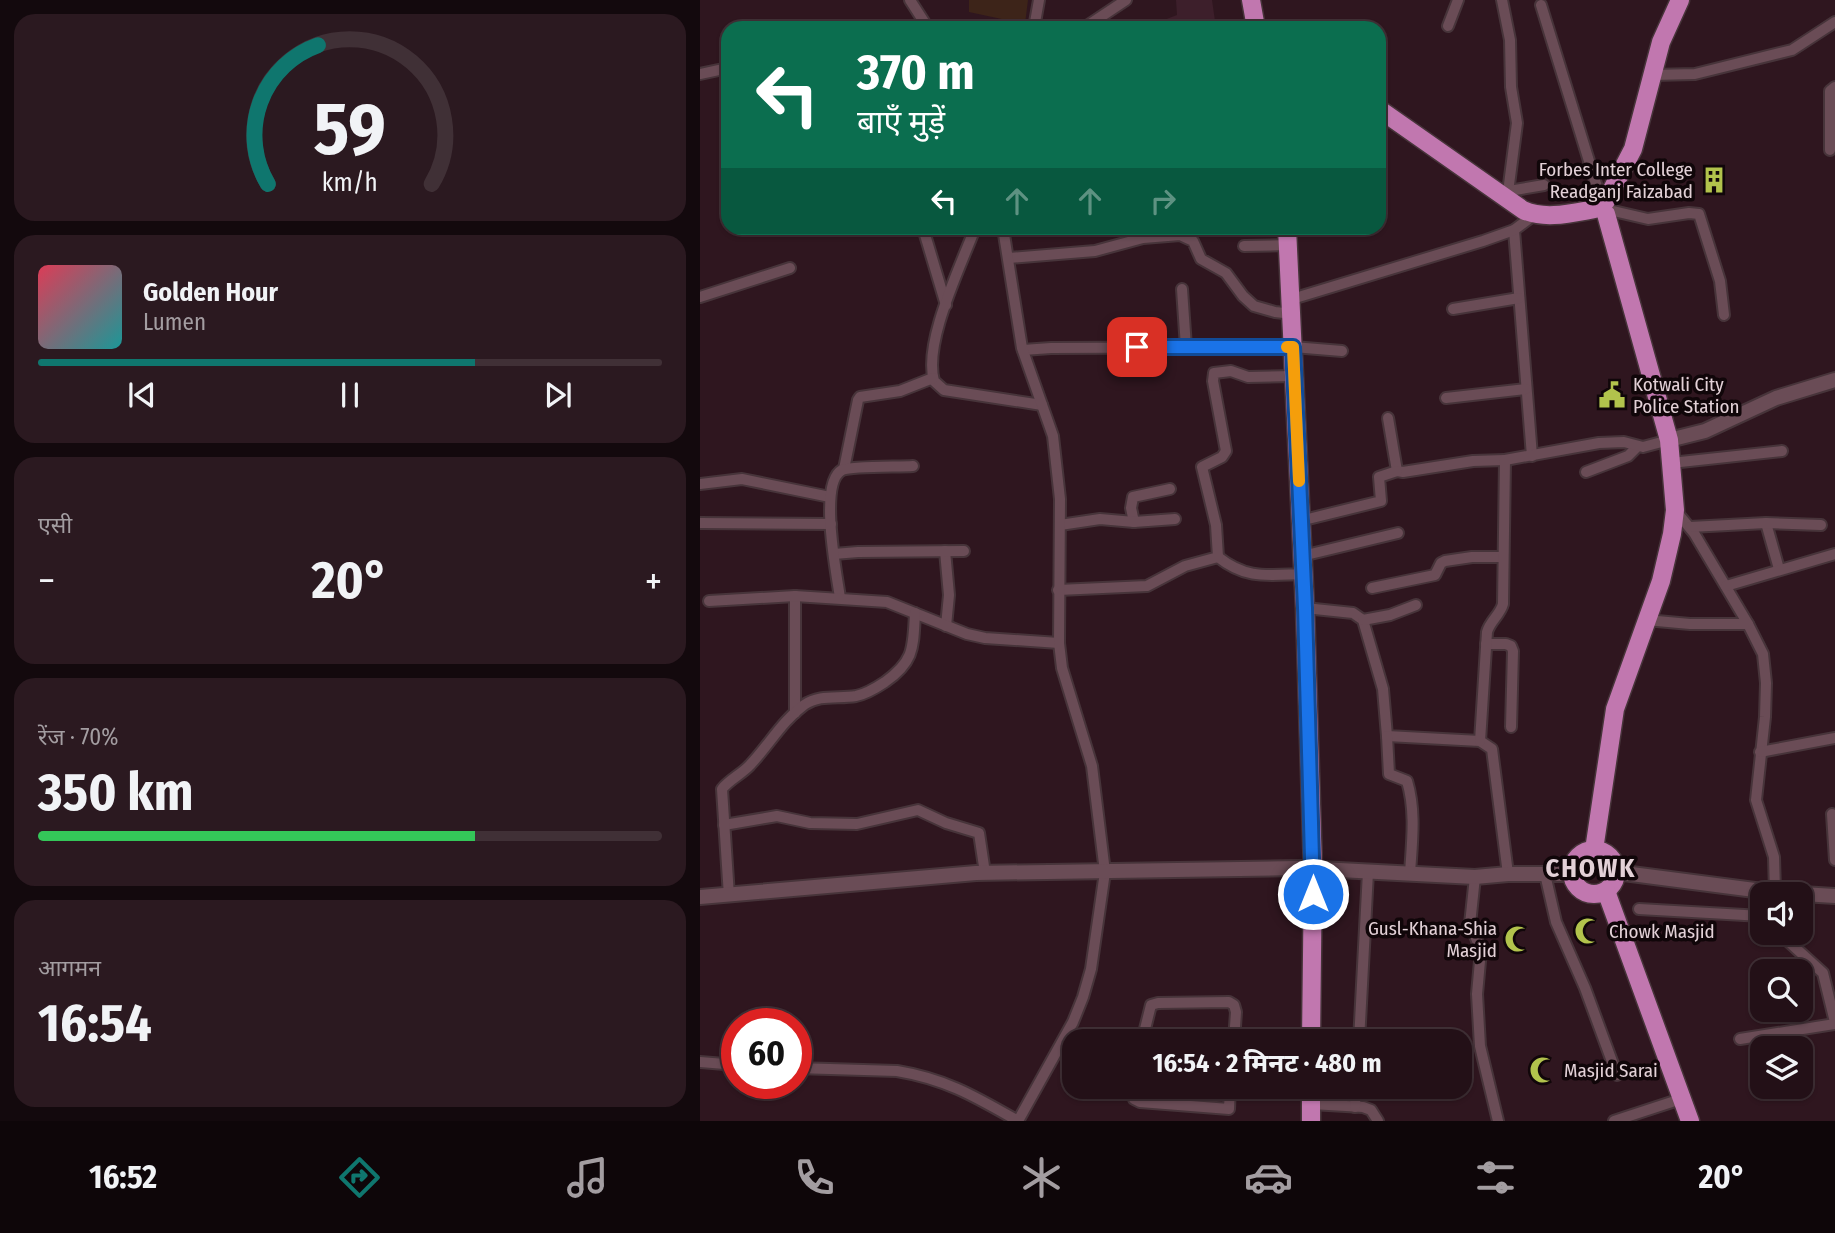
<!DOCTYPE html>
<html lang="hi">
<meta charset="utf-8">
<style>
:root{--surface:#231017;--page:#2b1920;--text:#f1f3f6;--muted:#a39da1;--line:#403036;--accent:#0f766e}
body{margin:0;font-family:"Fira Sans Condensed","Noto Sans Devanagari",sans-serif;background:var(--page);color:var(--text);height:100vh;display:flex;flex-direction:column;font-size:26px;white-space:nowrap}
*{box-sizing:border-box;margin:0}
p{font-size:23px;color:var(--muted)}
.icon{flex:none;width:38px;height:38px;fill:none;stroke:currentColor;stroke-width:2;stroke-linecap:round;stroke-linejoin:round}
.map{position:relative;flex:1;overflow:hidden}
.sheet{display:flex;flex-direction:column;gap:14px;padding:14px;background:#13090d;width:700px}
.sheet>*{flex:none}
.top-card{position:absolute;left:21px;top:21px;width:665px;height:214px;border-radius:21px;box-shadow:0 2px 5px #0004,0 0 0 2px var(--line);background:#0b6e4f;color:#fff;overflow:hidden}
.tools{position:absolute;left:1050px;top:882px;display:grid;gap:14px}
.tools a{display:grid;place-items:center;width:63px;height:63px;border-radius:14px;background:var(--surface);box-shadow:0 2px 5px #0004,0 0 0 2px var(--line);font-size:35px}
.speed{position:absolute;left:21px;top:1008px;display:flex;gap:14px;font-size:35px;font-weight:700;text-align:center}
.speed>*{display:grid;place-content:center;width:91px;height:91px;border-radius:50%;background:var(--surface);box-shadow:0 2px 5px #0004,0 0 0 2px var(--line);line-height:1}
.speed .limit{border:10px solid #d22;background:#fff;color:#111}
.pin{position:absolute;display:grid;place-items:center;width:60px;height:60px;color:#fff;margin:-30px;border-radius:14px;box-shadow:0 4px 10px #0006}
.me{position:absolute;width:77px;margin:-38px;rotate:0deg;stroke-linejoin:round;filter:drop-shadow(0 0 5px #0008)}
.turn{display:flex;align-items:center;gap:24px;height:147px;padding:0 21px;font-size:32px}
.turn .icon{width:91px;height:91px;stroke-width:2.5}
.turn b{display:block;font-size:49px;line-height:60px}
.lanes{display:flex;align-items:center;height:66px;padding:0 21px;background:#0003;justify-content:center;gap:35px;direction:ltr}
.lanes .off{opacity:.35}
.big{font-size:52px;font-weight:700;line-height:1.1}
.sheet .card{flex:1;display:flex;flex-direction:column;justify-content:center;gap:10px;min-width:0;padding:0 24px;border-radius:21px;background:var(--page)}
.sheet .dial{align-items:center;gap:0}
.dial svg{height:182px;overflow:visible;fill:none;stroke:var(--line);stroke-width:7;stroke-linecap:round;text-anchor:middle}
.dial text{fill:var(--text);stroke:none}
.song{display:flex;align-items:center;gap:21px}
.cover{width:84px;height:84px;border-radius:10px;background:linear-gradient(135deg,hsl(350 70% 55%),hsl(180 70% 35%))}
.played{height:7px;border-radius:4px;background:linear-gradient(90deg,var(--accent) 70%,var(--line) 70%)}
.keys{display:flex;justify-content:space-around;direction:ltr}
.heat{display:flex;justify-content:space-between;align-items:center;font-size:38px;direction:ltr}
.charge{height:10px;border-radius:5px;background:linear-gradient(90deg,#34c759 70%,var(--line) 0)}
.trip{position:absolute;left:362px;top:1029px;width:410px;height:70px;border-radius:21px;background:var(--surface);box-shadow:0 2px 5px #0004,0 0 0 2px var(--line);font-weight:700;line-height:70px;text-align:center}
.tab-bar{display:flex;height:112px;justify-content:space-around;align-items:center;background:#0e0609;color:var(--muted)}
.tab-bar .icon{width:49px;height:49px}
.tab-bar .active{color:var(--accent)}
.tab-bar b{font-size:32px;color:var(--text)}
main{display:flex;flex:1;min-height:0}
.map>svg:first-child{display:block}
.built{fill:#3d1f2b}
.green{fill:#3d2419}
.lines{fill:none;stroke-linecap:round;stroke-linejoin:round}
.minor-casing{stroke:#47343a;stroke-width:14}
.tertiary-casing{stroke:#47343a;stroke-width:18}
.primary-casing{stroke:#47343a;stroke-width:21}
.minor{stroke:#6a4c56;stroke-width:10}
.tertiary{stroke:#6a4c56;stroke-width:14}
.primary{stroke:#c177af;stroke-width:18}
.route-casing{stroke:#114b97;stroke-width:18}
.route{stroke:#1a73e8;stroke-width:12}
.slow{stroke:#f59e0b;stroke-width:12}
.labels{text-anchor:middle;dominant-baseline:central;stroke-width:7;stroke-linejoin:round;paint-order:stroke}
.poi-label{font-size:19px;fill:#e3d1d7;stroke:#100609;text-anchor:start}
.district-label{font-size:26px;font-weight:bold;letter-spacing:2px;fill:#e3d1d7;stroke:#100609}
</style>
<main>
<section class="sheet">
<div class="card dial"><svg viewBox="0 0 100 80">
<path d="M14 69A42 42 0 1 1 86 69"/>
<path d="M14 69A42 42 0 0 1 36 8" stroke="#0f766e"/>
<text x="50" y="56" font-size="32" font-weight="700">59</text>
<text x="50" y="72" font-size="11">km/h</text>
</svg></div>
<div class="card">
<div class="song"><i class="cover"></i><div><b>Golden Hour</b><p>Lumen</p></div></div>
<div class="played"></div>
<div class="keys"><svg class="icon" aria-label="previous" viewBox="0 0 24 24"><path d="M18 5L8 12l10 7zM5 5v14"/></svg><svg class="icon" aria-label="pause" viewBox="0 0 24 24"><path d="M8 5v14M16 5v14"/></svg><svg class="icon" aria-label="next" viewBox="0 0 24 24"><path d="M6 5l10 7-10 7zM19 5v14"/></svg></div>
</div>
<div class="card"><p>एसी</p>
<div class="heat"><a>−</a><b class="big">20°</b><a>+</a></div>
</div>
<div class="card"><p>रेंज · 70%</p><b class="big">350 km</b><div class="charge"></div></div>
<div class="card"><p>आगमन</p><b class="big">16:54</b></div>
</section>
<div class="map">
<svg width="1135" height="1121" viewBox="0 0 1135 1121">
<rect width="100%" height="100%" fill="#2f161f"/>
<!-- built -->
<polygon class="built" points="476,0 512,0 516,28 443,28 477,15"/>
<!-- green -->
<polygon class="green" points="269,0 328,0 325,24 269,12"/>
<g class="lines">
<!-- minor casing -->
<g class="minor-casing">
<g id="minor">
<polyline points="210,0 228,28"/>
<polyline points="802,0 810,40 811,87 817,123 807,200"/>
<polyline points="841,5 901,200"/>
<polyline points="748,26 758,0"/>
<polyline points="334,28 339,0"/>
<polyline points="384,28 426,0"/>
<polyline points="0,74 28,68"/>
<polyline points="952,75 995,74 1092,50 1135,22"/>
<polyline points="1130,150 1130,91 1135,87"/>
<polyline points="809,191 844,185"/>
<polyline points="909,210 948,219 989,213 999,214 1020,281 1024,315"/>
<polyline points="223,228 246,305"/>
<path d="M275,228C261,266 223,342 234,381L244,390L342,405"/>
<polyline points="814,230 832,456"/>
<polyline points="544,246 589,245"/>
<polyline points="309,258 395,251 443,238 480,235 493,241 501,259 526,273 543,296 554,306 575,312 593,314"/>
<polyline points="482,289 486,347"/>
<polyline points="0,297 90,268"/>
<polyline points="592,299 783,241 814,230 834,215"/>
<polyline points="753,309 819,298"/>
<polyline points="323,350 351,348 593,347 642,351"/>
<polyline points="746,398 826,389"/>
<polyline points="688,418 697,471 703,472 773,461 805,460"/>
<polyline points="971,463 1082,451"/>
<polyline points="144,469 158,400 160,397 200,391 233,378"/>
<polyline points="886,472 928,456 937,447"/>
<polyline points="0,484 42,479 130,497"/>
<polyline points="975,510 994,533 1048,624 1063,654 1066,683 1065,717 1056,800 1074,857 1075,892"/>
<polyline points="600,521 681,501 679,477 697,471"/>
<polyline points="434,522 431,508 433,497 470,489"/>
<polyline points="0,523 131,524"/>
<polyline points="1066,523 1079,569"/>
<polyline points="360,525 400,519 434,522 475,519"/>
<polyline points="990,527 1066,523 1121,525"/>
<polyline points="245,551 249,595 246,626"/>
<polyline points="134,554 158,552 264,551"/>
<polyline points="602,556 698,533"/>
<path d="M518,557C547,580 568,575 603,574"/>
<polyline points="1026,586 1135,554"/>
<polyline points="672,588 735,575 741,563 745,561 772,557 803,557"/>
<polyline points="358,590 447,586 485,566 518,557 516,525 502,467 522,457 526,451 513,381 514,373 531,371 548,377 594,376"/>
<polyline points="95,596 95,713"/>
<path d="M140,598C137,575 118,483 142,470C152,466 199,467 213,466"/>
<polyline points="9,601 95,596 187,602 267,634 285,638 359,643"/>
<polyline points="605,608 653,613 663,620 683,689 687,736 780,741 792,749 808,874"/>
<polyline points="663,620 690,615 716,605"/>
<polyline points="946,620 990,624 1048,624"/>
<polyline points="786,644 806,644 811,646 813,651 811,727"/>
<path d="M687,736L689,774L707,781C716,811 712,842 710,873"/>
<path d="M780,741L787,632C790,621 800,615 803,604L805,460L899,443L924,442L943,447L969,440"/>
<polyline points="1060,752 1135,738"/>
<polyline points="1132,814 1135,860"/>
<polyline points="24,825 77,816 110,823 157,824 218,810 246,823 279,833 285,873"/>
<polyline points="845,874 856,922 885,988 917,1075"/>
<polyline points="775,877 770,924 781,950 777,994 780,1046 798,1121"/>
<path d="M29,896L22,789C30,779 42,774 50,765C69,745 82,721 104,705C120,694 138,699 156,696C166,694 176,688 185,682C215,661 213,647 215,613"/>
<polyline points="939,909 1062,916"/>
<polyline points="1079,933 1123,973 1135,1022"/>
<polyline points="1040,1039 1135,1024"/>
<polyline points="442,1041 451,1005 458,1003 529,1002 534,1005 536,1012 534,1041"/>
<polyline points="659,1041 668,872"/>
<polyline points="0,1062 37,1065"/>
<path d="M96,1068L197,1071C246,1079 276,1097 318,1121L373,1022L383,997L391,969L405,872L392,766L362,668L359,643L360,499L353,436L322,348L303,228"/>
<polyline points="433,1087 434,1099 440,1102 529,1109 530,1087"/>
<polyline points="611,1104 663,1107 671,1110 678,1121"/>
<polyline points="655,1107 656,1087"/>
<polyline points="914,1121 981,1099"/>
</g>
</g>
<!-- tertiary casing -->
<g class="tertiary-casing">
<g id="tertiary">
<polyline points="969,440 1005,431 1076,398 1135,380"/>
<polyline points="916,872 1070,892 1135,896"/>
<polyline points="0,897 276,873 600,868 775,877 808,874 871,874"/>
</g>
</g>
<!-- primary casing -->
<g class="primary-casing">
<g id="primary">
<polyline points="551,0 556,28"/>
<path d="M679,109L823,210C845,220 872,213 895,209"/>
<polyline points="906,201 933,149 961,42 980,0"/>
<polyline points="587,228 605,608 613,869 611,1041"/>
<circle cx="894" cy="872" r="22"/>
<polyline points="894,850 915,709 961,581 972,534 975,510 969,440 906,214"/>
<polyline points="906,891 990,1121"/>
<polyline points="611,1121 611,1087"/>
</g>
</g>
<!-- minor -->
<use href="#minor" class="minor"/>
<!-- tertiary -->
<use href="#tertiary" class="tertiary"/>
<!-- primary -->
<use href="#primary" class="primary"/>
</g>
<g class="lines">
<!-- route casing -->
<g class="route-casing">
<polyline id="route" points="437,347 593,347 605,608 613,894"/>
</g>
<!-- route -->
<use href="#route" class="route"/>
<!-- slow -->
<polyline class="slow" points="587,347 593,347 599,481"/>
</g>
<!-- icons -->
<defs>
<g id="building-bare" transform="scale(2.1)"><path d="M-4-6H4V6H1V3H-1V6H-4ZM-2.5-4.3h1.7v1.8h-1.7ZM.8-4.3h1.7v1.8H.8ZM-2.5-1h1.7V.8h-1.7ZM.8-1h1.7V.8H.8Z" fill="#b2c34c" stroke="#100609" stroke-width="2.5" paint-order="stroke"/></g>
<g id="civic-bare" transform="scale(2.1)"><path d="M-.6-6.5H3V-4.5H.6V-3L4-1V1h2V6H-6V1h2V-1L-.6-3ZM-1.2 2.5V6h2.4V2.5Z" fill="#b2c34c" stroke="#100609" stroke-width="2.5" paint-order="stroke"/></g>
<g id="mosque-bare" transform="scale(2.1)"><path d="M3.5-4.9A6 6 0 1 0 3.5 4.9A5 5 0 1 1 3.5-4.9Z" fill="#b2c34c" stroke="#100609" stroke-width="2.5" paint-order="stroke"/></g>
</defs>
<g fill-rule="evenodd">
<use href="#building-bare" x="1014" y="180"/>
<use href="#civic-bare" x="912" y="395"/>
<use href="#mosque-bare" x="888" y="931"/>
<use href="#mosque-bare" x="818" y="939"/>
<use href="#mosque-bare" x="843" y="1070"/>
</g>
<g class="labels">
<!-- poi labels -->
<g class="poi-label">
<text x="993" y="169" text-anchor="end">Forbes Inter College<tspan x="993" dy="22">Readganj Faizabad</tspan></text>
<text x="933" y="384">Kotwali City<tspan x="933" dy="22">Police Station</tspan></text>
<text x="797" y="928" text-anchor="end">Gusl-Khana-Shia<tspan x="797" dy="22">Masjid</tspan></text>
<text x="909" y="931">Chowk Masjid</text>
<text x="864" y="1070">Masjid Sarai</text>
</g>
<!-- district labels -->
<g class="district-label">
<text x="891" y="868">CHOWK</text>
</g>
</g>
</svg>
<div class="tools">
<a><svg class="icon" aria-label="sound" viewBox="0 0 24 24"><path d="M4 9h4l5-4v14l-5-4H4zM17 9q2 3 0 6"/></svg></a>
<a><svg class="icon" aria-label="search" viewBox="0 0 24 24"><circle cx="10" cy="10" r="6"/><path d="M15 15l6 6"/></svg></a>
<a><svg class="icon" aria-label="layers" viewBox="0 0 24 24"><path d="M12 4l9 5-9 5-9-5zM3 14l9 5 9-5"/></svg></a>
</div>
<div class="speed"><div class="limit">60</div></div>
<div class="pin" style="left:437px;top:347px;background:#d93025"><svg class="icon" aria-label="arrive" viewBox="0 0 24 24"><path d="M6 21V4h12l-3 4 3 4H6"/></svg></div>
<svg class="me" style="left:613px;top:894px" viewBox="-20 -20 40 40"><circle r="17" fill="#1a73e8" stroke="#fff" stroke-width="3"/><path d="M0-11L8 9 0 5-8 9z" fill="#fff"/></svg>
<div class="trip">16:54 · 2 मिनट · 480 m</div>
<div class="top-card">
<div class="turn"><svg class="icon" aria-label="left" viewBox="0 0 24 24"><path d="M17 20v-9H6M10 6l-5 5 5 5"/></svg><div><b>370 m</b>बाएँ मुड़ें</div></div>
<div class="lanes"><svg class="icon" aria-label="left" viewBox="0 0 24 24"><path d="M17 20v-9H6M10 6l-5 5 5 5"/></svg><svg class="icon off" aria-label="ahead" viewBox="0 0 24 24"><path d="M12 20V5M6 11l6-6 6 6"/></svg><svg class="icon off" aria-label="ahead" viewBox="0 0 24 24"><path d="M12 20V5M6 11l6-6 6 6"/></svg><svg class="icon off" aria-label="right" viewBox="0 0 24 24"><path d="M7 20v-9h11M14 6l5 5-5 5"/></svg></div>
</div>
</div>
</main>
<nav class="tab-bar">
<b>16:52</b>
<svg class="icon active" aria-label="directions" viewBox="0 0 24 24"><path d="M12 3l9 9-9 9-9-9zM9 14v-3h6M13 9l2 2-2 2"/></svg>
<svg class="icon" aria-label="music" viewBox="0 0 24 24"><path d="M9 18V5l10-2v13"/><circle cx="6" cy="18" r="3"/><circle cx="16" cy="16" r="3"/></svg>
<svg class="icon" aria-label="phone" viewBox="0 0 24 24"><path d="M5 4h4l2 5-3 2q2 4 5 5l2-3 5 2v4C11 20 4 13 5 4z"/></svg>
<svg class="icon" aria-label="climate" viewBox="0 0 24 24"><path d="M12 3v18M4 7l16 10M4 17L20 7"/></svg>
<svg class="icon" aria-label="car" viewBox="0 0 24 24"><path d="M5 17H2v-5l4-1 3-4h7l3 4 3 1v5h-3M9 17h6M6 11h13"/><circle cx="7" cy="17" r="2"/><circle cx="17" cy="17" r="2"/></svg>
<svg class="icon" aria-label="filters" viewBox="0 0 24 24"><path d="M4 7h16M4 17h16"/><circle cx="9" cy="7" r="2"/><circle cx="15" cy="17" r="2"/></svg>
<b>20°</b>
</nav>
